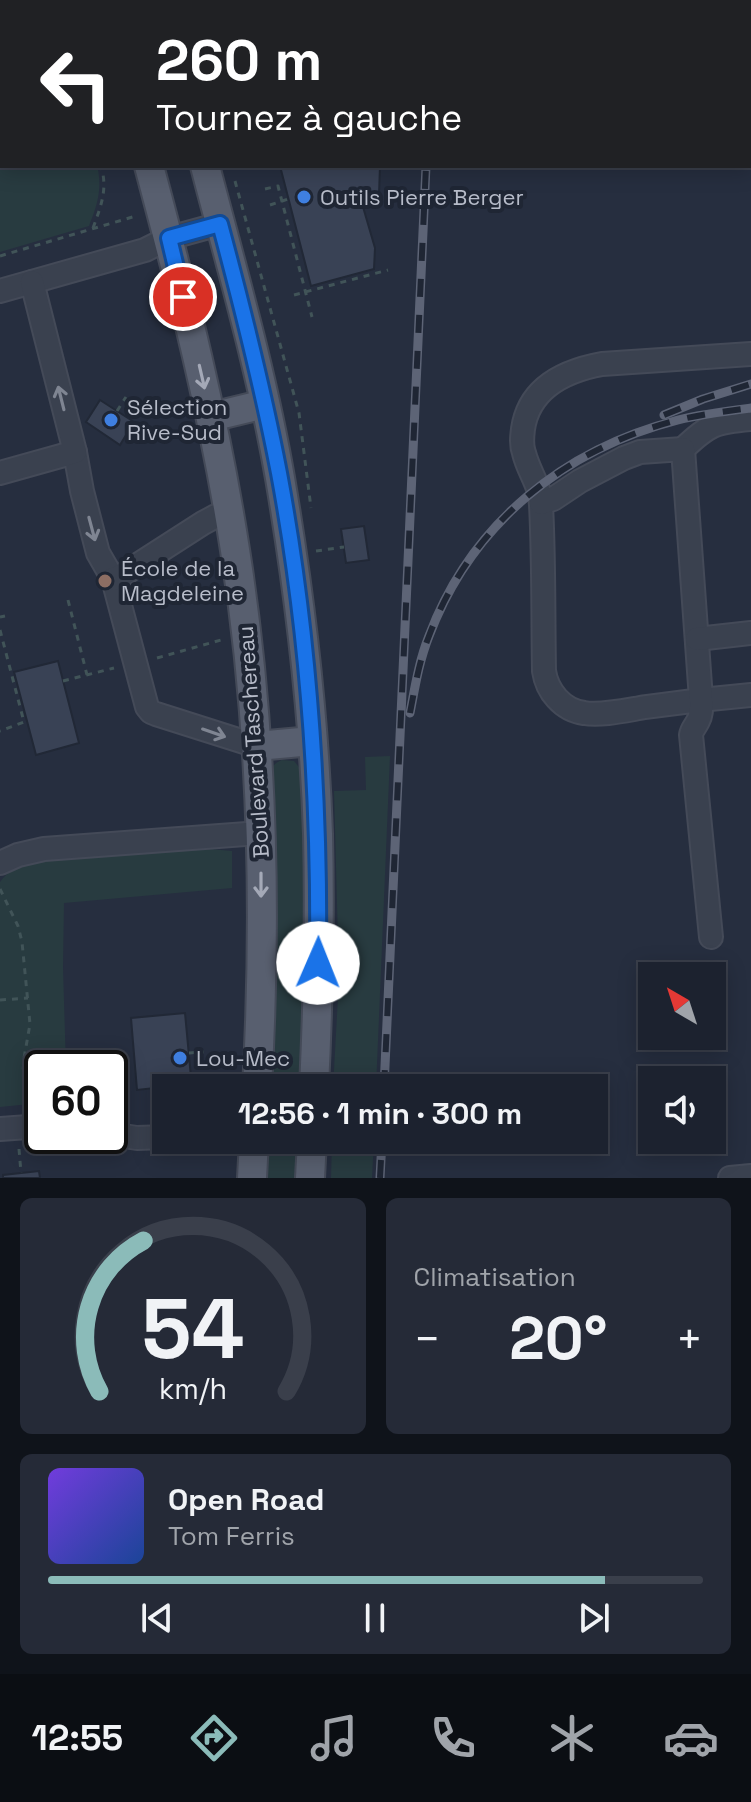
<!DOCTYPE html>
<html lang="fr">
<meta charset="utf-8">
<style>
:root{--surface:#1c222f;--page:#252a37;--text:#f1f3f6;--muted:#a0a4aa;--line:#3a3f4b;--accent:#8bbbb9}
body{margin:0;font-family:"Space Grotesk",sans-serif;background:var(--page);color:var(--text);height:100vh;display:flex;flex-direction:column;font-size:30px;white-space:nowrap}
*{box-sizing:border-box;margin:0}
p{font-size:26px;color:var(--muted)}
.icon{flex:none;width:44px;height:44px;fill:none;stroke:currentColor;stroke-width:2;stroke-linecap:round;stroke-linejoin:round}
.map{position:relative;height:1178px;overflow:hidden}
.sheet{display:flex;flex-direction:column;gap:20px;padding:20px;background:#0f131a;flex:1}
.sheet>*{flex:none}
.top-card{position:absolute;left:0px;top:0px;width:752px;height:168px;box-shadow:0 4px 20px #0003,0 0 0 2px var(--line);background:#202124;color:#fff;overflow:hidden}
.needle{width:52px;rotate:321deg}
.buttons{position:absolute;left:638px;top:962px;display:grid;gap:16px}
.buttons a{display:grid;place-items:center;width:88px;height:88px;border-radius:0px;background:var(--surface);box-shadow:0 4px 20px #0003,0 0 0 2px var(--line);font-size:40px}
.speed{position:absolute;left:24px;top:1050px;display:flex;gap:16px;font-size:40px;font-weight:700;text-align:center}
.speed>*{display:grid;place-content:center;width:104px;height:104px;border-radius:50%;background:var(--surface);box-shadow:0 4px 20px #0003,0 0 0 2px var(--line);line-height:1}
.speed .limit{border:4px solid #111;border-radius:12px;background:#fff;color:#111}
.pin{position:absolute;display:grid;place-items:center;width:68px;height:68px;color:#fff;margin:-34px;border:4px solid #fff;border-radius:50%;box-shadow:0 2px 8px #0007}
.me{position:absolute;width:88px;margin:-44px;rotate:1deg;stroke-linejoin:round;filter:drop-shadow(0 0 6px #0008)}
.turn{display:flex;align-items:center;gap:28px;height:168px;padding:0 24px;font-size:36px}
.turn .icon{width:104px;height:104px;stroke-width:2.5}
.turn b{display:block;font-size:56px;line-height:68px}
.big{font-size:60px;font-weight:700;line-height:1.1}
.sheet .widget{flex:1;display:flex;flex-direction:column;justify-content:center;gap:12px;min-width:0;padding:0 28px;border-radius:12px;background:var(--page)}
.sheet .dial{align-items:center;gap:0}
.dial svg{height:208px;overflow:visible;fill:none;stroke:var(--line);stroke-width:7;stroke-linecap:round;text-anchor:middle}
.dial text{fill:var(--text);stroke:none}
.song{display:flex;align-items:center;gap:24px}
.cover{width:96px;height:96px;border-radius:12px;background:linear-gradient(135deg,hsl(260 70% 55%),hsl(220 70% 35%))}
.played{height:8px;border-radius:4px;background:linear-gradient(90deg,var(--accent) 85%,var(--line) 85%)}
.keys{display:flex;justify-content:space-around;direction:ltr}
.heat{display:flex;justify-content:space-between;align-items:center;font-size:44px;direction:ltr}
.sheet .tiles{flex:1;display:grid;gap:20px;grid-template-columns:1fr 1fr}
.widget:last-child{grid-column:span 2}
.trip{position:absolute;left:152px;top:1074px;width:456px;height:80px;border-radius:0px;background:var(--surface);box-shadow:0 4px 20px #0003,0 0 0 2px var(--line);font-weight:700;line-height:80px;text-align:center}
.tabs{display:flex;height:128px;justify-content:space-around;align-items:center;background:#0b0e13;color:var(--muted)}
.tabs .icon{width:56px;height:56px}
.tabs .current{color:var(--accent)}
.tabs b{font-size:36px;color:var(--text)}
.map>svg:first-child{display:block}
.green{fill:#283b40}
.building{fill:#394255;stroke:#212836;stroke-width:2}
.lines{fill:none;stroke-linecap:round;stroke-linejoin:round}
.minor-casing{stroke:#444a58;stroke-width:26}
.major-casing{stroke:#444a58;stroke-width:32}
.path{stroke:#415458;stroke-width:3;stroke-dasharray:6 6;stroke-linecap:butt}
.minor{stroke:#3a414f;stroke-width:22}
.major{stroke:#585f6f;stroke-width:28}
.rail-casing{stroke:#5d6476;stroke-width:9}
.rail{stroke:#1f2634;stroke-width:6;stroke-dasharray:18;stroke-linecap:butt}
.oneway{stroke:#a4a9b7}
.oneway2{stroke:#7f8592}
.route-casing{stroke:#114b97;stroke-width:20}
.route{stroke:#1a73e8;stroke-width:14}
.shop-dot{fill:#3f7fe0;stroke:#1f2634;stroke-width:3}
.education-dot{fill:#8d6e63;stroke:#1f2634;stroke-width:3}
.labels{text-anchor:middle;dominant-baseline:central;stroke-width:8;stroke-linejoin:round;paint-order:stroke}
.poi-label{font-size:22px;fill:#b7bcc9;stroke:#1f2634;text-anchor:start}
.street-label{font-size:22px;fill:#b7bcc9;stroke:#1f2634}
</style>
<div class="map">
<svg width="751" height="1178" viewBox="0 0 751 1178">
<rect width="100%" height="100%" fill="#262e3f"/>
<!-- green -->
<g class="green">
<path d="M0,0H51L52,2H2V166H97C103,188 97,206 89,226L0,252Z"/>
<polygon points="390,756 376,1088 333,1088 339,979 334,791 366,790 365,757"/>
<path d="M282,760L294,761L303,772L307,873L302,1088H268L270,773C273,766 274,763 282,760Z"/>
<path d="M200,848L232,851V888L64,903L63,967L66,1068H42V1107L31,1108L30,1104L0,1107V882C14,864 26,863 48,859Z"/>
<polygon points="265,1140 300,1140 298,1178 264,1178"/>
<polygon points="332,1140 374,1140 372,1178 331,1178"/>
</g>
<!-- building -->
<g class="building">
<rect x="641" y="0" width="65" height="2"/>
<polygon points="280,166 380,166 379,195 361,200 375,248 374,269 311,286"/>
<polygon points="100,400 134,422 120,445 86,422"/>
<polygon points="364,526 369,560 346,563 341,529"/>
<polygon points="58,661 79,743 36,755 14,672"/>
<polygon points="185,1013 192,1088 166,1088 166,1114 156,1115 154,1088 137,1090 131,1018"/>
<polygon points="39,1171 40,1178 3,1178 3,1175"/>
</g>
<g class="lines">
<!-- minor casing -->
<g class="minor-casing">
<g id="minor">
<polyline points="518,0 518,2"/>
<polyline points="0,291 145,250 169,238 220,224"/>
<path d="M751,354L602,364C564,371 529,388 523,429C522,437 521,445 524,453C529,473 540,484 541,505C544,560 543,616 544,671C547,691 562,710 584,713C602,716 627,710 646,707C681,702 716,698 751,695"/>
<path d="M683,449C709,424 715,422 751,419"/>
<polyline points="75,452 82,491 98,553 113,579 147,707 151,712 156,714 257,746"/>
<polyline points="0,473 75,452 32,282"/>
<path d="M541,503L553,499L580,481L624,458L640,452L683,449L701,699C701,707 702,714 698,721C695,727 692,729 691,735L711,937"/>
<polyline points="113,579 119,577 203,523 216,516 229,514"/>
<polyline points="697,639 751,633"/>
<polyline points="0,863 18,855 44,849 260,833"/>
<polyline points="0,1129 42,1126"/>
<polyline points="110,1134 137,1138 166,1137"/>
<polyline points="730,1178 751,1176"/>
</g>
</g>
<!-- major casing -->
<g class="major-casing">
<g id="major">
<polyline points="105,0 105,2"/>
<polyline points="162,0 162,2"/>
<path d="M149,166C183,293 215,420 235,550C263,728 267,909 257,1088"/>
<path d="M205,166C232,269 262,373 280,478C300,596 314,715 318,834C320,918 318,1003 314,1088"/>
<polyline points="211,417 265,404"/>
<polyline points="257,746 312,741"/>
<polyline points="252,1178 254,1140"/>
<polyline points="310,1178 312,1140"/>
</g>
</g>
<!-- path -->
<g class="path">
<polyline points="56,0 57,2"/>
<polyline points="189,0 190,2"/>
<polyline points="235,181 299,413 311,508"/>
<polyline points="265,189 278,186 312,317"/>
<polyline points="270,205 288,199"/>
<path d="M93,228C101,206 108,189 101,166"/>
<polyline points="0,256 136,216"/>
<polyline points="294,295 388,270"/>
<polyline points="117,411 126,397"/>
<polyline points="316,551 344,547"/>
<polyline points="68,600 87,675"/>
<polyline points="0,617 5,616"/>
<polyline points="0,630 24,722 0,731"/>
<polyline points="157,658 221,640"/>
<polyline points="63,681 114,668"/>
<polyline points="0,889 18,926 22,942 30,1024 24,1058 23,1073 27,1106"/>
<polyline points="0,1000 28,998"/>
<polyline points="189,1053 204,1052"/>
<polyline points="192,1084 204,1083"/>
<polyline points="19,1149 21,1173"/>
</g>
<!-- minor -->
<use href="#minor" class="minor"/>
<!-- major -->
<use href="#major" class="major"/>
<!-- rail casing -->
<g class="rail-casing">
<g id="rail">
<polyline points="433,2 433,0"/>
<polyline points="664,415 703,399 751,384"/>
<path d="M410,713C415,687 419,661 429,636C471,524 564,449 678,420C702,414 727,411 751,408"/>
<polyline points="384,1088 426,166"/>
<polyline points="380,1178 382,1140"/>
</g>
</g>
<!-- rail -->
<use href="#rail" class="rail"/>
</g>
<!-- one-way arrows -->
<defs><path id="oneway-shaft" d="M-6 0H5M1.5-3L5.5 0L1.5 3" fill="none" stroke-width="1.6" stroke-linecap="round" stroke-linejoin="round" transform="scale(2)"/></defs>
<g class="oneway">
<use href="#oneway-shaft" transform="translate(202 377) rotate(77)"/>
<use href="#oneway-shaft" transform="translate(261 885) rotate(90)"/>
</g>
<g class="oneway2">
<use href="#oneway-shaft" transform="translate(61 398) rotate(-104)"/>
<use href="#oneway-shaft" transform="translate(92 529) rotate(75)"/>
<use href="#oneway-shaft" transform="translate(214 733) rotate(19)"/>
</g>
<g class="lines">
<!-- route casing -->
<g class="route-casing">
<path id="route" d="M183,297L169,238L220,224C242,306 263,389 279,473C309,634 320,799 318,963"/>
</g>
<!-- route -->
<use href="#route" class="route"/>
</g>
<!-- markers -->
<g class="shop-dot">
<circle cx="304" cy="197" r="8"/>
<circle cx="111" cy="420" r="8"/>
<circle cx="180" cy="1058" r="8"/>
</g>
<circle class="education-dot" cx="105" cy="581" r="8"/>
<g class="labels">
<!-- poi labels -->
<g class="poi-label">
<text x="320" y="197">Outils Pierre Berger</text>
<text x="127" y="407">Sélection<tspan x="127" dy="25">Rive-Sud</tspan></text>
<text x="121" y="568">École de la<tspan x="121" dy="25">Magdeleine</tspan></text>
<text x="196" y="1058">Lou-Mec</text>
</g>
<!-- street labels -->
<g class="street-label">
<text transform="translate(253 742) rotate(-94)">Boulevard Taschereau</text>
</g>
</g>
</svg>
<div class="buttons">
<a><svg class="needle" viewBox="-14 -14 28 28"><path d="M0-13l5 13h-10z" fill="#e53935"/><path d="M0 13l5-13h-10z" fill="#a0a4aa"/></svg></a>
<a><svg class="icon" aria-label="sound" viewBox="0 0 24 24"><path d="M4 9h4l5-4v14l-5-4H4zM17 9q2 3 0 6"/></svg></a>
</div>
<div class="speed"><div class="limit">60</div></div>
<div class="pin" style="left:183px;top:297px;background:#d93025"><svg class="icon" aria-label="arrive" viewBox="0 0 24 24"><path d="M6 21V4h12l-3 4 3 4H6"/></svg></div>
<svg class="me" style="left:318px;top:963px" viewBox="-20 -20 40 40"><circle r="19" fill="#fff"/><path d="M0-13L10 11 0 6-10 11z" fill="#1a73e8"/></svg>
<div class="trip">12:56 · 1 min · 300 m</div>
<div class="top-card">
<div class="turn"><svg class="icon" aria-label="left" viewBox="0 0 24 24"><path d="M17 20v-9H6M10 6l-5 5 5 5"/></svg><div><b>260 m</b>Tournez à gauche</div></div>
</div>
</div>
<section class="sheet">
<div class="tiles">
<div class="widget dial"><svg viewBox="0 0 100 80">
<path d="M14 69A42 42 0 1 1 86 69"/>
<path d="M14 69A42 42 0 0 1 31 11" stroke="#8bbbb9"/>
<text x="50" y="56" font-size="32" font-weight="700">54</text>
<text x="50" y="72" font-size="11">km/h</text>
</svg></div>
<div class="widget"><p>Climatisation</p>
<div class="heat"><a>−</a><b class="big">20°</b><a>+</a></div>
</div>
<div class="widget">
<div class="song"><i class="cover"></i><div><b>Open Road</b><p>Tom Ferris</p></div></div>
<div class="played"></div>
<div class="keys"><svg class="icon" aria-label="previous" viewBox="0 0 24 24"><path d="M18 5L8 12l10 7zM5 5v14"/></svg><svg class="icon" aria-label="pause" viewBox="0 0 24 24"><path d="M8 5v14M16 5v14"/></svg><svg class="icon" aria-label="next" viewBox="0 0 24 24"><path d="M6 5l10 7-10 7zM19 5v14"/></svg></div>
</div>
</div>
</section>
<nav class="tabs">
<b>12:55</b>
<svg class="icon current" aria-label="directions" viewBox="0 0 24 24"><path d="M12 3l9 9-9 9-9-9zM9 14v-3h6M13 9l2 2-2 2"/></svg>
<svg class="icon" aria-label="music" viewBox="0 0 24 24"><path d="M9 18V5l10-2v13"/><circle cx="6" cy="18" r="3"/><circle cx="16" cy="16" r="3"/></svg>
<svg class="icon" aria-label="phone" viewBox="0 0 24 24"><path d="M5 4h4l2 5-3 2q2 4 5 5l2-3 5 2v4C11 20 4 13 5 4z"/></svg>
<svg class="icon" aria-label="climate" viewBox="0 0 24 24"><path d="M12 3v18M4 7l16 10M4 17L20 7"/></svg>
<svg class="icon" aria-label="car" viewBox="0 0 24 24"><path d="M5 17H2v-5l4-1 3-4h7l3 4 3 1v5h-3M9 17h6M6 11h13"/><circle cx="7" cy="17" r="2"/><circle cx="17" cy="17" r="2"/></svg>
</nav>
